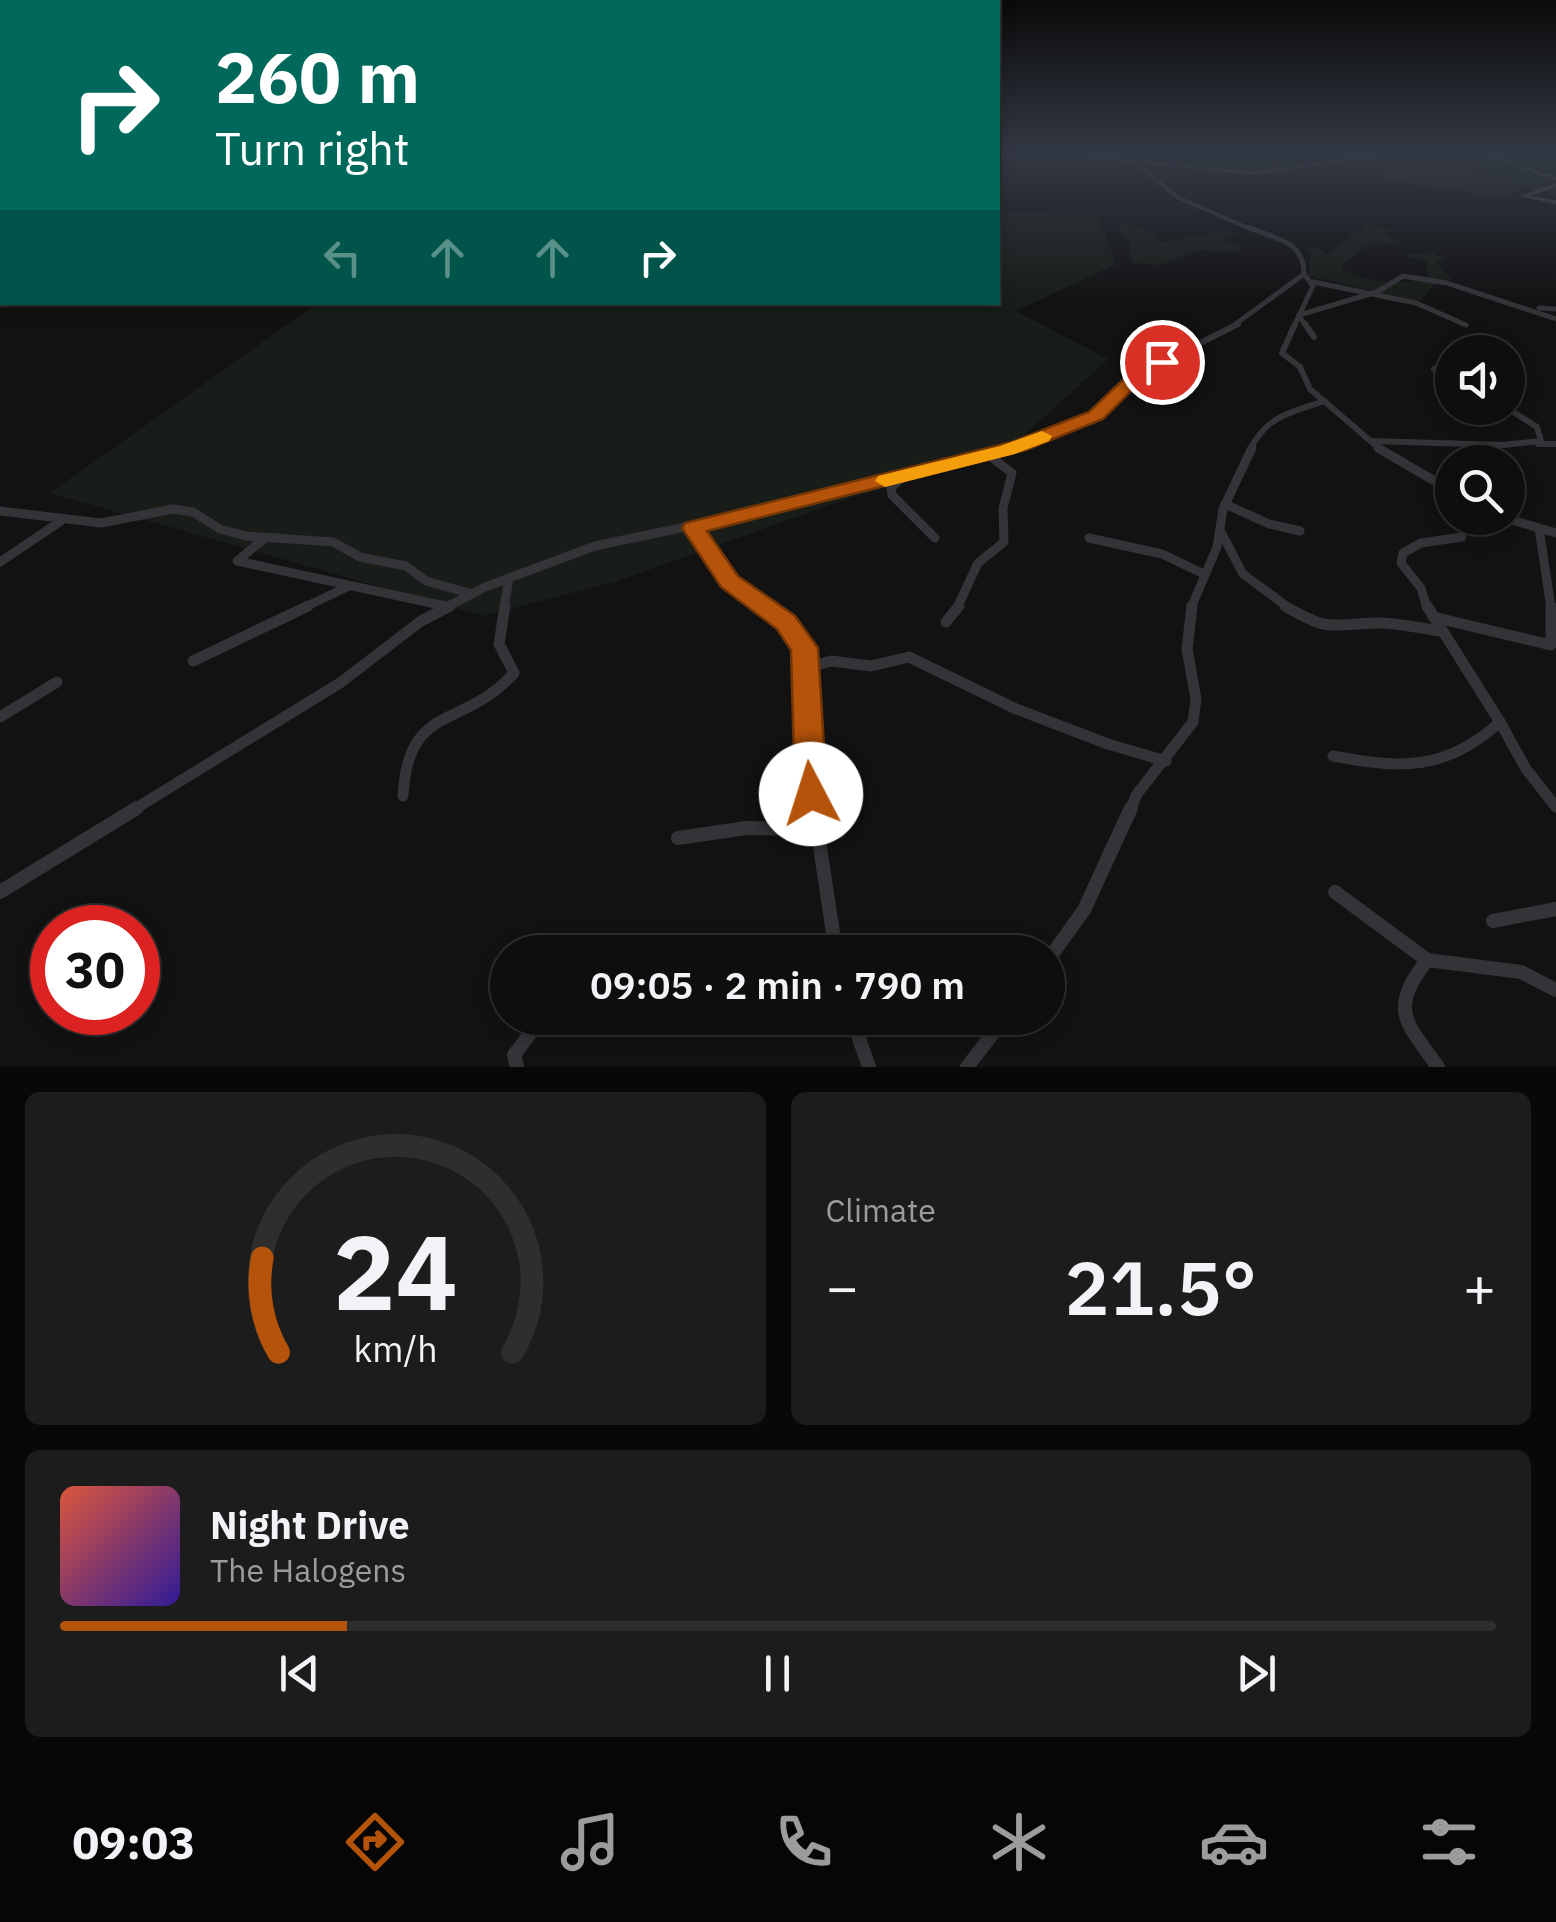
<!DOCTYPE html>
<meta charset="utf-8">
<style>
:root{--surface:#0e0e0e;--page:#1c1c1c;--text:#f1f3f6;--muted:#9b9c9e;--line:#2e2e2e;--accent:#b45309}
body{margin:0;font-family:"IBM Plex Sans",sans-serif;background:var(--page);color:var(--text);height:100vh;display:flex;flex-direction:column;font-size:38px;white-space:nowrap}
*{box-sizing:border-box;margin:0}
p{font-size:32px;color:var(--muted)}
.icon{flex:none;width:55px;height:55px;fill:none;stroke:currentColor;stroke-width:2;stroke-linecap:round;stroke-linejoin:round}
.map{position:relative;height:1067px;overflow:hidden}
.side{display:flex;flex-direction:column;gap:25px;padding:25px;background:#080808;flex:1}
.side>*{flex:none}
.hud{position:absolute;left:0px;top:0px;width:1000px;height:305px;box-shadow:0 5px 15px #0003,0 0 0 2px var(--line);background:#00695c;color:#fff;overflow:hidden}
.tools{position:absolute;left:1435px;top:335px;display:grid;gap:20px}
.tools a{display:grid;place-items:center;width:90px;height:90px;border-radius:50%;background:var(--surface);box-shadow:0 5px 15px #0003,0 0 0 2px var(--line);font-size:50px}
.speed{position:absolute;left:30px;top:905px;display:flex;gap:20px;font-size:50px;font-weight:700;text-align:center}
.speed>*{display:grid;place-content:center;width:130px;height:130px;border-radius:50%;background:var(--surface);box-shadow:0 5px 15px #0003,0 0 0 2px var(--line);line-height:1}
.speed .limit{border:15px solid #d22;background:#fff;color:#111}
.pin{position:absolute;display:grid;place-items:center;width:85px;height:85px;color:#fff;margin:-42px;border:5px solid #fff;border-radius:50%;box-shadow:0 2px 10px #0007}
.me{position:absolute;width:110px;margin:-55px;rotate:355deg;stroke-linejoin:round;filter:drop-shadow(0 0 8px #0008)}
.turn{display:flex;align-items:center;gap:35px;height:210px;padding:0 50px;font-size:45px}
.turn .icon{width:130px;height:130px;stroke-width:2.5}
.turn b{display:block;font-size:70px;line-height:85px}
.lanes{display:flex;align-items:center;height:95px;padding:0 50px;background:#0003;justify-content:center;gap:50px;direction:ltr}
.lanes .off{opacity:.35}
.big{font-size:75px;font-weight:600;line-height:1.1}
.side .card{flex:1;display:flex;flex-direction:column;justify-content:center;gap:15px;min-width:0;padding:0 35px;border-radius:15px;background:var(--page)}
.side .dial{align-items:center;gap:0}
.dial svg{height:260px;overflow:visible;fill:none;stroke:var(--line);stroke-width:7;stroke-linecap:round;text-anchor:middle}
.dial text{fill:var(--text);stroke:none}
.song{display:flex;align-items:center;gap:30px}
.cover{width:120px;height:120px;border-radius:15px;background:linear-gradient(135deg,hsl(10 70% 55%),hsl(250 70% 35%))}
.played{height:10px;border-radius:5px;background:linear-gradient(90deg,var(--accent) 20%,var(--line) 20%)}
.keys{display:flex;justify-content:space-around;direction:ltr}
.heat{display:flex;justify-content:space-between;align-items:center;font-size:55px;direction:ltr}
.side .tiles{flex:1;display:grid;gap:25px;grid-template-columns:1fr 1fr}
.card:last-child{grid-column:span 2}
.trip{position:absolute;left:490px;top:935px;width:575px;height:100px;border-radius:50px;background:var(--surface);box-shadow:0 5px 15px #0003,0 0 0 2px var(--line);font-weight:600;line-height:100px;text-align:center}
.menu{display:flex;height:160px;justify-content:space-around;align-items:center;background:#060606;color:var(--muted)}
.menu .icon{width:70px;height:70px}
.menu .on{color:var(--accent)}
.menu b{font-size:45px;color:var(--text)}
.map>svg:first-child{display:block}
.built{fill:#1e1e20}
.green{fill:#181d19}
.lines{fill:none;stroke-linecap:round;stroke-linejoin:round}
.street-far5{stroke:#333338;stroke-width:4}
.street-far4{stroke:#333338;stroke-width:5}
.street-far3{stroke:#333338;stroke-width:6}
.street-far2{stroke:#333338;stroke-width:9}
.street-far1{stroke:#333338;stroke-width:11}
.street{stroke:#333338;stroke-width:14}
.secondary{fill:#414248;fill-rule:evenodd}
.route{fill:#b45309;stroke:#753606;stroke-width:2.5}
.slow{fill:#f59e0b}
</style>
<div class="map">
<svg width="1556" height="1067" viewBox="0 0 1556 1067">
<rect width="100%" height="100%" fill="#121213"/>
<!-- built -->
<polygon class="built" points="1449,155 1478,161 1470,172 1510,181 1521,190 1496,197 1382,179 1377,168 1363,158"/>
<!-- green -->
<g class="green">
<path d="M1170,153H1271L1311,160C1263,171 1222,168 1173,163Z"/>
<polygon points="1449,153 1556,153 1556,197 1478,171 1487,163"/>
<polygon points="998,211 1098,215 1116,264 1016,311 1108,359 1004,454 850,498 617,581 483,616 50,493 318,303 998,302"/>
<path d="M1119,220L1160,237L1156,239L1161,242C1174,242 1216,227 1236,234L1217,241L1243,244L1237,253L1202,250L1158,265L1132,263L1129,240L1121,233Z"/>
<path d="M1367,224L1395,231L1382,233L1407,246L1373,241L1340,267C1358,282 1406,286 1428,278L1426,261L1400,255L1432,252L1444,259L1436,263L1453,280L1438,281L1419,302L1309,276L1310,253L1300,246L1319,248L1327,255Z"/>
</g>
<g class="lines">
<!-- street-far5 -->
<polyline class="street-far5" points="1133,161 1179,198 1253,230"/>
<!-- street-far4 -->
<g class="street-far4">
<polyline points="1313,282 1416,303 1466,325"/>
<polyline points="1539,308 1556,309"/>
<polyline points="1299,315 1377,292 1403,276 1447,283 1556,319"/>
<polyline points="1299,316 1306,326"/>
<path d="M1233,326L1304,274C1304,240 1275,239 1248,227"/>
<polyline points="1294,326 1313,286 1304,274"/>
</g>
<!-- street-far3 -->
<g class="street-far3">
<polyline points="1295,324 1282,353 1300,367 1310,389 1381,450"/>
<polyline points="1305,324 1314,337"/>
<polyline points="1434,369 1452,381"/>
<polyline points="1372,441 1503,445 1541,441 1537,427 1507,408"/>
<polyline points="1538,444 1556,444"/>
<polyline points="1007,450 1083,422 1114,401 1145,371 1238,324"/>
<path d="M1250,450C1266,416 1291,412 1325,401"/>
</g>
<!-- street-far2 -->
<g class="street-far2">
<polyline points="1378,448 1452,491"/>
<polyline points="903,477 891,488 892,495 935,538"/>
<polyline points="1225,504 1269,524 1300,531"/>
<polyline points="0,511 101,523 173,509 193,512 220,529 246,536 333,542 360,557 406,566 426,581 472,594"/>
<polyline points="1505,518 1556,533"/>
<polyline points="693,528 730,582 766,608"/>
<polyline points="1539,528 1551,608"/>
<polyline points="1220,530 1243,574 1289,608"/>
<polyline points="265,538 237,561 445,606"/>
<polyline points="1089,538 1162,554 1204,574"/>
<polyline points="0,562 61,521"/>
<polyline points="303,608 349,586"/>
<polyline points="445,608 485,587 595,546 799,503 1014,448"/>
<polyline points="504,608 509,578"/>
<polyline points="957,608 978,563 1004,542 1003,508 1012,473 987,454"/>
<polyline points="1191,608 1217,547 1223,509 1252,448"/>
<polyline points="1427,608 1421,588 1401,563 1403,553 1421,543 1462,537"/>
</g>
<!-- street-far1 -->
<g class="street-far1">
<polyline points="763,606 786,623 805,649 807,759 815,810"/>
<path d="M1285,606C1331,633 1328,624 1377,623C1398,623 1420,628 1441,631"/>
<polyline points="1433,617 1551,645 1551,606"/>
<polyline points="946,622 959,606"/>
<polyline points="193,661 308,606"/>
<polyline points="805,668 831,661 871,666 909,657 1014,708 1108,744 1166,761"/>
<polyline points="0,717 57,682"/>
<polyline points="1500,722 1526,769 1556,807"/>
<path d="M1333,756C1401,769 1446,771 1500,722L1427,606"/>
<path d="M403,796C408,701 464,730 514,673L499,644L505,606"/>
<polyline points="133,810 340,683 421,621 450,606"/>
<polyline points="1130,810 1137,794 1193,722 1196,699 1187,649 1192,606"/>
</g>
<!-- street -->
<g class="street">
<polyline points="814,808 836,952"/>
<polyline points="678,838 746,828 815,829"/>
<polyline points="0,892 137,808"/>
<polyline points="1335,892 1427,960"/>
<polyline points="1493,921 1556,909"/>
<polyline points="1048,960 1084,910 1131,808"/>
<polyline points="852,1018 869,1067"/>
<polyline points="517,1067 514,1055 538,1023"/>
<polyline points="967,1067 1005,1018"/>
<path d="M1438,1067C1405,1021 1389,1010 1427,960L1521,972L1556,990"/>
</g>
<!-- secondary -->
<g class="secondary">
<polygon points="1059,153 1253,171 1392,153 1403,153 1253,175 1061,155"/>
<polygon points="1479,153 1485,153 1556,177 1556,181"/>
<polygon points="0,168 2,169 2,173 0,172"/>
<polygon points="1556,183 1556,187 1530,196 1556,200 1556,204 1519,196"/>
</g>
</g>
<!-- sky -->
<linearGradient id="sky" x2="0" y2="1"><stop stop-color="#0a0a0a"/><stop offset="0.51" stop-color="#333944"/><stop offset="1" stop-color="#333944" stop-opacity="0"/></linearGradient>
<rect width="1556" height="302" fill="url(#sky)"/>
<!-- route -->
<polygon class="route" points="1162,357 1171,362 1168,365 1141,381 1103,419 1026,450 707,531 738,576 795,616 818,648 827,794 822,803 811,807 800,803 795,794 791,650 777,629 721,587 682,528 685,523 1012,442 1089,412 1129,374"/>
<!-- slow -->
<polygon class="slow" points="1042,431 1052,436 1049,441 1015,454 885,487 875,481 878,476 1000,446"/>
</svg>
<div class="tools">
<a><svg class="icon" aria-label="sound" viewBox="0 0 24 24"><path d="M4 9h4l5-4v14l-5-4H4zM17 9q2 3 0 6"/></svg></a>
<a><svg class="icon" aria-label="search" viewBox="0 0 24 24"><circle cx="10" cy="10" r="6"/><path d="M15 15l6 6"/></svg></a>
</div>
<div class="speed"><div class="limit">30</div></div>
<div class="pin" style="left:1162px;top:362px;background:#d93025"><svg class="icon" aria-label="arrive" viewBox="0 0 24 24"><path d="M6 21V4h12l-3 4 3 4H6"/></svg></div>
<svg class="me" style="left:811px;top:794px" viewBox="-20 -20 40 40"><circle r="19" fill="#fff"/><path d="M0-13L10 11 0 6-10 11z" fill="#b45309"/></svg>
<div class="trip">09:05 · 2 min · 790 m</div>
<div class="hud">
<div class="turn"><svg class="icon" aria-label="right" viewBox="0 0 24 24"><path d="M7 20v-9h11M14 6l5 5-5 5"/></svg><div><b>260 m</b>Turn right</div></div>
<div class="lanes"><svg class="icon off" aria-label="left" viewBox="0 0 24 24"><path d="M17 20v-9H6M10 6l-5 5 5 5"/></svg><svg class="icon off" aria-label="ahead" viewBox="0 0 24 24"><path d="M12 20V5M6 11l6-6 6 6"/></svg><svg class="icon off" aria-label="ahead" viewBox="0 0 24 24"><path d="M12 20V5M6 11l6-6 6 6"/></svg><svg class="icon" aria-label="right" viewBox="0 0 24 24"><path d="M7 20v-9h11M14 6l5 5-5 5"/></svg></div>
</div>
</div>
<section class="side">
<div class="tiles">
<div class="card dial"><svg viewBox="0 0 100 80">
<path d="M14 69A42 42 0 1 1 86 69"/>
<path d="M14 69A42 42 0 0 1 9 40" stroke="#b45309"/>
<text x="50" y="56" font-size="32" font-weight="700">24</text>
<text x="50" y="72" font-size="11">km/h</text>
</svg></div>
<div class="card"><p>Climate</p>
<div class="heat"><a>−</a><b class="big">21.5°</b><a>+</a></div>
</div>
<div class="card">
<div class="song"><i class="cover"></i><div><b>Night Drive</b><p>The Halogens</p></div></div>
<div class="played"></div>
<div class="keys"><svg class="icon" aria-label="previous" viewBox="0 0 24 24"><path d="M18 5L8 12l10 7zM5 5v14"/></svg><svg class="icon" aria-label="pause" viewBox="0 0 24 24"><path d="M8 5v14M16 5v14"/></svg><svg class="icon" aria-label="next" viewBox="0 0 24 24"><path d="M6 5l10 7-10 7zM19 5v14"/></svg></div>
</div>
</div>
</section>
<nav class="menu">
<b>09:03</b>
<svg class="icon on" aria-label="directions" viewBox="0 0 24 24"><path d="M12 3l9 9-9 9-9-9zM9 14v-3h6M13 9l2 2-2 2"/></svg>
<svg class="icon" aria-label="music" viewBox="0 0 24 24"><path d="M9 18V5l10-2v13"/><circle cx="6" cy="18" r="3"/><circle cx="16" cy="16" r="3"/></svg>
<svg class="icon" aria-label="phone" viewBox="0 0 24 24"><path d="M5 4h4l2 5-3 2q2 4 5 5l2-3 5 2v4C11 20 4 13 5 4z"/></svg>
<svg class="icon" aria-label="climate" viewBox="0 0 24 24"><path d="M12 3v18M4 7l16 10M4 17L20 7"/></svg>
<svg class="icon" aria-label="car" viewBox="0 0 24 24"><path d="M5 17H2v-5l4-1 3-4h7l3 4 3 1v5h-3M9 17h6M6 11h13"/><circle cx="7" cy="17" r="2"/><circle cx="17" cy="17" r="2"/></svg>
<svg class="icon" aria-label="filters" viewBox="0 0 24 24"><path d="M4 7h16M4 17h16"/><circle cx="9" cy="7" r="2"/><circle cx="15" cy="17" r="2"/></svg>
</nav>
